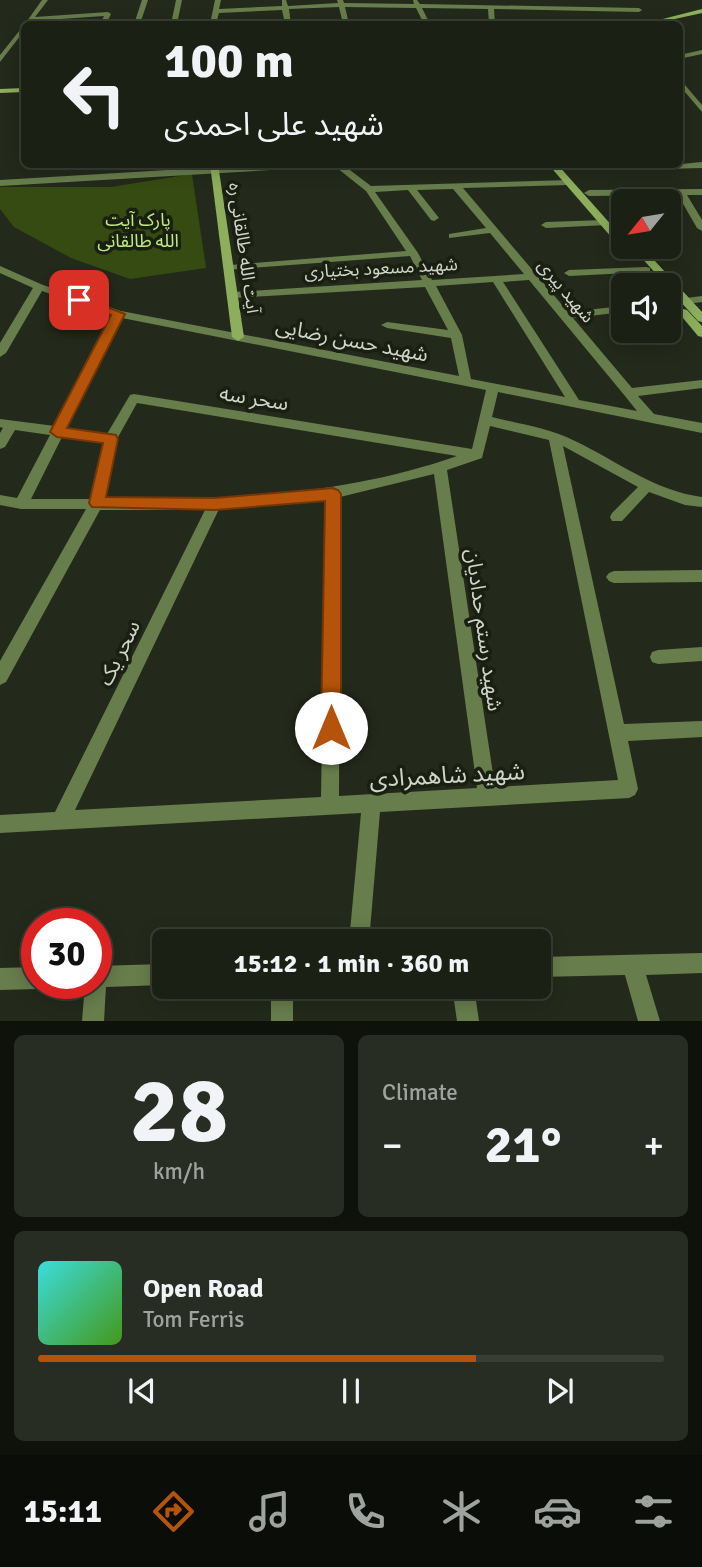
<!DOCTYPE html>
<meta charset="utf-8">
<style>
:root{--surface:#1a2014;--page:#272d22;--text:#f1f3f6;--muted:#9fa3a0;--line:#383e34;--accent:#b45309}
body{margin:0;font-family:Signika,"Noto Sans Arabic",sans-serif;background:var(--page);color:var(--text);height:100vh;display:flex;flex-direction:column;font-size:26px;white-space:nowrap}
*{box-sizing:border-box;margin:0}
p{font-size:23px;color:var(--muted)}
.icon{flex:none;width:38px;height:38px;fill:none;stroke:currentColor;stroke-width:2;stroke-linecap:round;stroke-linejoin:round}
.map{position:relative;height:1021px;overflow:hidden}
.panel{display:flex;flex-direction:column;gap:14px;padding:14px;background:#0e120b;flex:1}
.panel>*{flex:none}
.guide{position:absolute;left:21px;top:21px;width:662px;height:147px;border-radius:10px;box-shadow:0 4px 18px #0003,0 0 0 2px var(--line);background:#1a2014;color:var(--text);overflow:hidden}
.needle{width:46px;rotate:240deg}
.fabs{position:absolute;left:611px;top:189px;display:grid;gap:14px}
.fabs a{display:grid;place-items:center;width:70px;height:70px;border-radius:10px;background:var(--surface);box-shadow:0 4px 18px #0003,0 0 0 2px var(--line);font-size:35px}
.speed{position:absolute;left:21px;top:908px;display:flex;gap:14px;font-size:35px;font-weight:700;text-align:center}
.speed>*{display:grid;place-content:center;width:91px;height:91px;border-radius:50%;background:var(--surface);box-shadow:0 4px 18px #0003,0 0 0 2px var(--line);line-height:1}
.speed .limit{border:10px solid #d22;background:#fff;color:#111}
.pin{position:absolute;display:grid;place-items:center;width:60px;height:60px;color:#fff;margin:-30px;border-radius:14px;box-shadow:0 4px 10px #0006}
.me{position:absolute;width:77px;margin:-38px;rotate:0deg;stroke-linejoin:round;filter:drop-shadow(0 0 5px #0008)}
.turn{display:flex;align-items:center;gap:24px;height:147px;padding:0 28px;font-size:32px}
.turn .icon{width:91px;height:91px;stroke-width:2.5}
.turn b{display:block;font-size:49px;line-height:60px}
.big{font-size:52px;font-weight:700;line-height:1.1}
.panel .tile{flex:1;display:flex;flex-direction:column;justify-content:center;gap:10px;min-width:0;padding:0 24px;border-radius:10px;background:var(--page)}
.panel .dial{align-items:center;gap:0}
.dial b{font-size:91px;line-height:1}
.song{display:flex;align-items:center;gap:21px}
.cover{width:84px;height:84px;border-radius:10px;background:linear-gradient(135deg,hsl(180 70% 55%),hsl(100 70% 35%))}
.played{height:7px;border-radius:4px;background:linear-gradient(90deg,var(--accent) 70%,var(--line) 70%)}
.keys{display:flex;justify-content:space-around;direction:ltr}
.heat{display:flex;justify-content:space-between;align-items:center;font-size:38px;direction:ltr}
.panel .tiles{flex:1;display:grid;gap:14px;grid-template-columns:1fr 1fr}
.tile:last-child{grid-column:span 2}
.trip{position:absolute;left:152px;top:929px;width:399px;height:70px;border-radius:10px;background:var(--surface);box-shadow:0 4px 18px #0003,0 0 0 2px var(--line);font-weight:700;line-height:70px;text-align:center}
.tabs{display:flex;height:112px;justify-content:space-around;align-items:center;background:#0a0d08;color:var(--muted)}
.tabs .icon{width:49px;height:49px}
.tabs .active{color:var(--accent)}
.tabs b{font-size:32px;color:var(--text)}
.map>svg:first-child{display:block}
.green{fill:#364b11}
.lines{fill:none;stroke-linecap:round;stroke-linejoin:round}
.street{fill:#687d4c;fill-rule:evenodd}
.secondary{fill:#8dae5d;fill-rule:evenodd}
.route{fill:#b45309;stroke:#753606;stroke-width:2}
.labels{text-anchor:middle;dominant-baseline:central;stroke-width:7;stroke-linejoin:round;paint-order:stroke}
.far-park-label{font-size:18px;fill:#bfea83;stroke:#1a2011}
.far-street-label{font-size:18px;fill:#d0d4ca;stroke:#1a2011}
.street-label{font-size:21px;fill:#d0d4ca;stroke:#1a2011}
.near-street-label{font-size:24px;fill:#d0d4ca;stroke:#1a2011}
</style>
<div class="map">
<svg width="702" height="1021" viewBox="0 0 702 1021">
<rect width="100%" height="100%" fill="#232a1b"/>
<!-- green -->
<polygon class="green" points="192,174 206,268 130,279 71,258 14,227 0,209 0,187 111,187"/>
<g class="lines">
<!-- street -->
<g class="street">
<polygon points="42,0 48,0 35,17 108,12 111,14 106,24 100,24 104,16 32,21 29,24 25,24"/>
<polygon points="142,0 148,0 140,24 134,24"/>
<polygon points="176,0 182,0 177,24 171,24"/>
<polygon points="215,0 221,0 219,9 282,6 282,0 286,0 288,6 338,3 337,0 343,0 344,3 414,4 413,0 417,0 420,4 639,8 642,10 639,12 494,9 495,24 489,24 488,9 422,8 430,24 424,24 416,8 345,7 349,24 343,24 339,7 289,9 291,24 285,24 282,10 219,13 216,24 210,24"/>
<polygon points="24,25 24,31 0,62 0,55"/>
<polygon points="702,50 702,54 679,59 679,55"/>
<polygon points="679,78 702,105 702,112 679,85"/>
<polygon points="702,162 702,168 665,169 661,166"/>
<polygon points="269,164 326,164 322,167 0,186 0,180"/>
<path d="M332,164H342L371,186L570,180V184L567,185L463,188L568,312L623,306V312L573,318L632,388L702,380V388L638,396L654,414L702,423V433L498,392L492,417C520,424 549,428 575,441C617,461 655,491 702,497V507L685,505L649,492L622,521H612L610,517L612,513L638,487L563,446L624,724L702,721V737L628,741L638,789L635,795L629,798L380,812L369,942H349L361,813L0,833V815L55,812L205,510H100L6,682L0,685V661L86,509H21L0,505V495L17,498L50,435L15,430L5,447L0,449V433L3,428L0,427V419L55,426L113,316L42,291L6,353L0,357V343L33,288L0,273V266L43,285L121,311L459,376L451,338L387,328L381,325L387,322L448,330L425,287L233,298L228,295L233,292L422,280L410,256L226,270V266L230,265L406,251L366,191ZM453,189L486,228L449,234V238L490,233L524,274L432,280L418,253L375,192L408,190L431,220L434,221L439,218L417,190ZM529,280L625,396L637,411L579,400L503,282ZM493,282L565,397L471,379L462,335L436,286ZM122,318L486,390L472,449L134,394L130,395L107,434L67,428ZM137,403L457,456C343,496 225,500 105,499L117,439ZM490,426L549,440L618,780L495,787L447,470L482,458ZM62,437L104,443L91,499H31ZM434,474L477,788L339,796L340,497ZM326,499L321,797L75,810L219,509L280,505Z"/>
<polygon points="702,189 702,195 687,195 702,220 702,231 697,228 678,195 589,196 584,193 589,190"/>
<polygon points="604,220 607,221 607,225 546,228 541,225 546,222"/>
<polygon points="646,267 650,268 650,272 569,276 564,273 569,270"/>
<polygon points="702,296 702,302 686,304 681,301 686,298"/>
<polygon points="674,299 678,300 678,304 668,306 668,300"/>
<polygon points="702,570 702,582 614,583 609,581 606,577 609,573 614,571"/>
<polygon points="702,647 702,661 658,664 652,662 650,657 652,652 658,650"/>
<polygon points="702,953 702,973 646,975 660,1021 638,1021 625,975 539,977 539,957"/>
<polygon points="164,964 164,985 106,987 104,1021 82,1021 85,984 96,984 96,966"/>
<polygon points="37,967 37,984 45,984 44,985 37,989 0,990 0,968"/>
<rect x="271" y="987" width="22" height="34"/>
<polygon points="452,987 474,987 479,1021 457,1021"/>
</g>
<!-- secondary -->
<g class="secondary">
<polygon points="702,9 702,13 652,24 643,24"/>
<polygon points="24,88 24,92 0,93 0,89"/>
<polygon points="210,164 218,164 244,337 238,341 232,337"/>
<polygon points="548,164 557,164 623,238 624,247 619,246"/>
<polygon points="632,247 642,247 702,312 702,322 698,321 668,288 668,285 666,285"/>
<polygon points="683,309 687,310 702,326 702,337 698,336 678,312"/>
</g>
</g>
<!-- route -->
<polygon class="route" points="79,296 125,314 67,428 116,435 118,439 106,497 215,498 333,488 338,490 341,494 341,728 338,734 331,737 324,734 321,728 325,501 215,510 92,507 89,503 103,443 57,437 50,432 111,315 75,303 75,298"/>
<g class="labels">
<!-- far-park labels -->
<g class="far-park-label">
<text x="138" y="220">پارک آیت<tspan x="138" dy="21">الله طالقانی</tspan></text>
</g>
<!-- far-street labels -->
<g class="far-street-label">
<text transform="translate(244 248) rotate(82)">آیت الله طالقانی ره</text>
<text transform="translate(381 268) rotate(-3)">شهید مسعود بختیاری</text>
<text transform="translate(566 291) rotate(50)">شهید پیری</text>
</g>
<!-- street labels -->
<g class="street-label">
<text transform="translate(352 340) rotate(11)">شهید حسن رضایی</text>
<text transform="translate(254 398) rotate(9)">سحر سه</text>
<text transform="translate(484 630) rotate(82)">شهید رستم حدادیان</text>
<text transform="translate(119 653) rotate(-64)">سحر یک</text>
</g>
<!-- near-street labels -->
<g class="near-street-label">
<text transform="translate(447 775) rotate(-3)">شهید شاهمرادی</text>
</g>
</g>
</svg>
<div class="fabs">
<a><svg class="needle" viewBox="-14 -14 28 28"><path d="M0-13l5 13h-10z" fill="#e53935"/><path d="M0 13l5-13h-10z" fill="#9fa3a0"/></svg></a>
<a><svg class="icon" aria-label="sound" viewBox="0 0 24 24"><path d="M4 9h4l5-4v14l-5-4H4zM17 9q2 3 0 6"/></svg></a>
</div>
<div class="speed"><div class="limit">30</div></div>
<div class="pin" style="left:79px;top:300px;background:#d93025"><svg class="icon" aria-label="arrive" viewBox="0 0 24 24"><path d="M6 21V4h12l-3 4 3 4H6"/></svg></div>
<svg class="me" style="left:331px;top:728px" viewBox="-20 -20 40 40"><circle r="19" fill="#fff"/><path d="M0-13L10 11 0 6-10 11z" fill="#b45309"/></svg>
<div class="trip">15:12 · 1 min · 360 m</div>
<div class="guide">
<div class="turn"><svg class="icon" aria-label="left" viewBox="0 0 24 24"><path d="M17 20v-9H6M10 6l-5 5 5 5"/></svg><div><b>100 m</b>شهید علی احمدی</div></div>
</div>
</div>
<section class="panel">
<div class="tiles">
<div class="tile dial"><b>28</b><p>km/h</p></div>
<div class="tile"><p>Climate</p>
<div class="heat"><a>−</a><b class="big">21°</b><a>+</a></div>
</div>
<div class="tile">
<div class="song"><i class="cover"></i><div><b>Open Road</b><p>Tom Ferris</p></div></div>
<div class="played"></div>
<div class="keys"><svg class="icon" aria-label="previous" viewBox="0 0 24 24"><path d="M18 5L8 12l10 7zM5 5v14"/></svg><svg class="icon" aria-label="pause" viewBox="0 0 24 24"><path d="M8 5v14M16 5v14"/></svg><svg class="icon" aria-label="next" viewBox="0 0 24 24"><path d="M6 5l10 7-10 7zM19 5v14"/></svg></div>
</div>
</div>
</section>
<nav class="tabs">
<b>15:11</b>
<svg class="icon active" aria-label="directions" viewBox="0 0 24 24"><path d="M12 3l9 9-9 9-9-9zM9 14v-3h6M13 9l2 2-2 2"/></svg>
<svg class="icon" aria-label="music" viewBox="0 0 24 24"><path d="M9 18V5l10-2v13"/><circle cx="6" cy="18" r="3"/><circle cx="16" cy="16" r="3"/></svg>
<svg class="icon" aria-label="phone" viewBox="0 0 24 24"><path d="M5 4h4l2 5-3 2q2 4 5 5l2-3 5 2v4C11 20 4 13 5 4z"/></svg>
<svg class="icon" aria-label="climate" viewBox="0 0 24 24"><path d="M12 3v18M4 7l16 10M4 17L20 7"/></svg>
<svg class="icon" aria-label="car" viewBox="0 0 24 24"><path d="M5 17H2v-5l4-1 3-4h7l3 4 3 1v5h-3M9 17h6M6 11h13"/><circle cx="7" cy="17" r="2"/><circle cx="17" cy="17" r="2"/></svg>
<svg class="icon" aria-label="filters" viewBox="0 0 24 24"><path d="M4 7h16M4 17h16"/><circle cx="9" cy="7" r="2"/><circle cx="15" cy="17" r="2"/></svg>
</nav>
